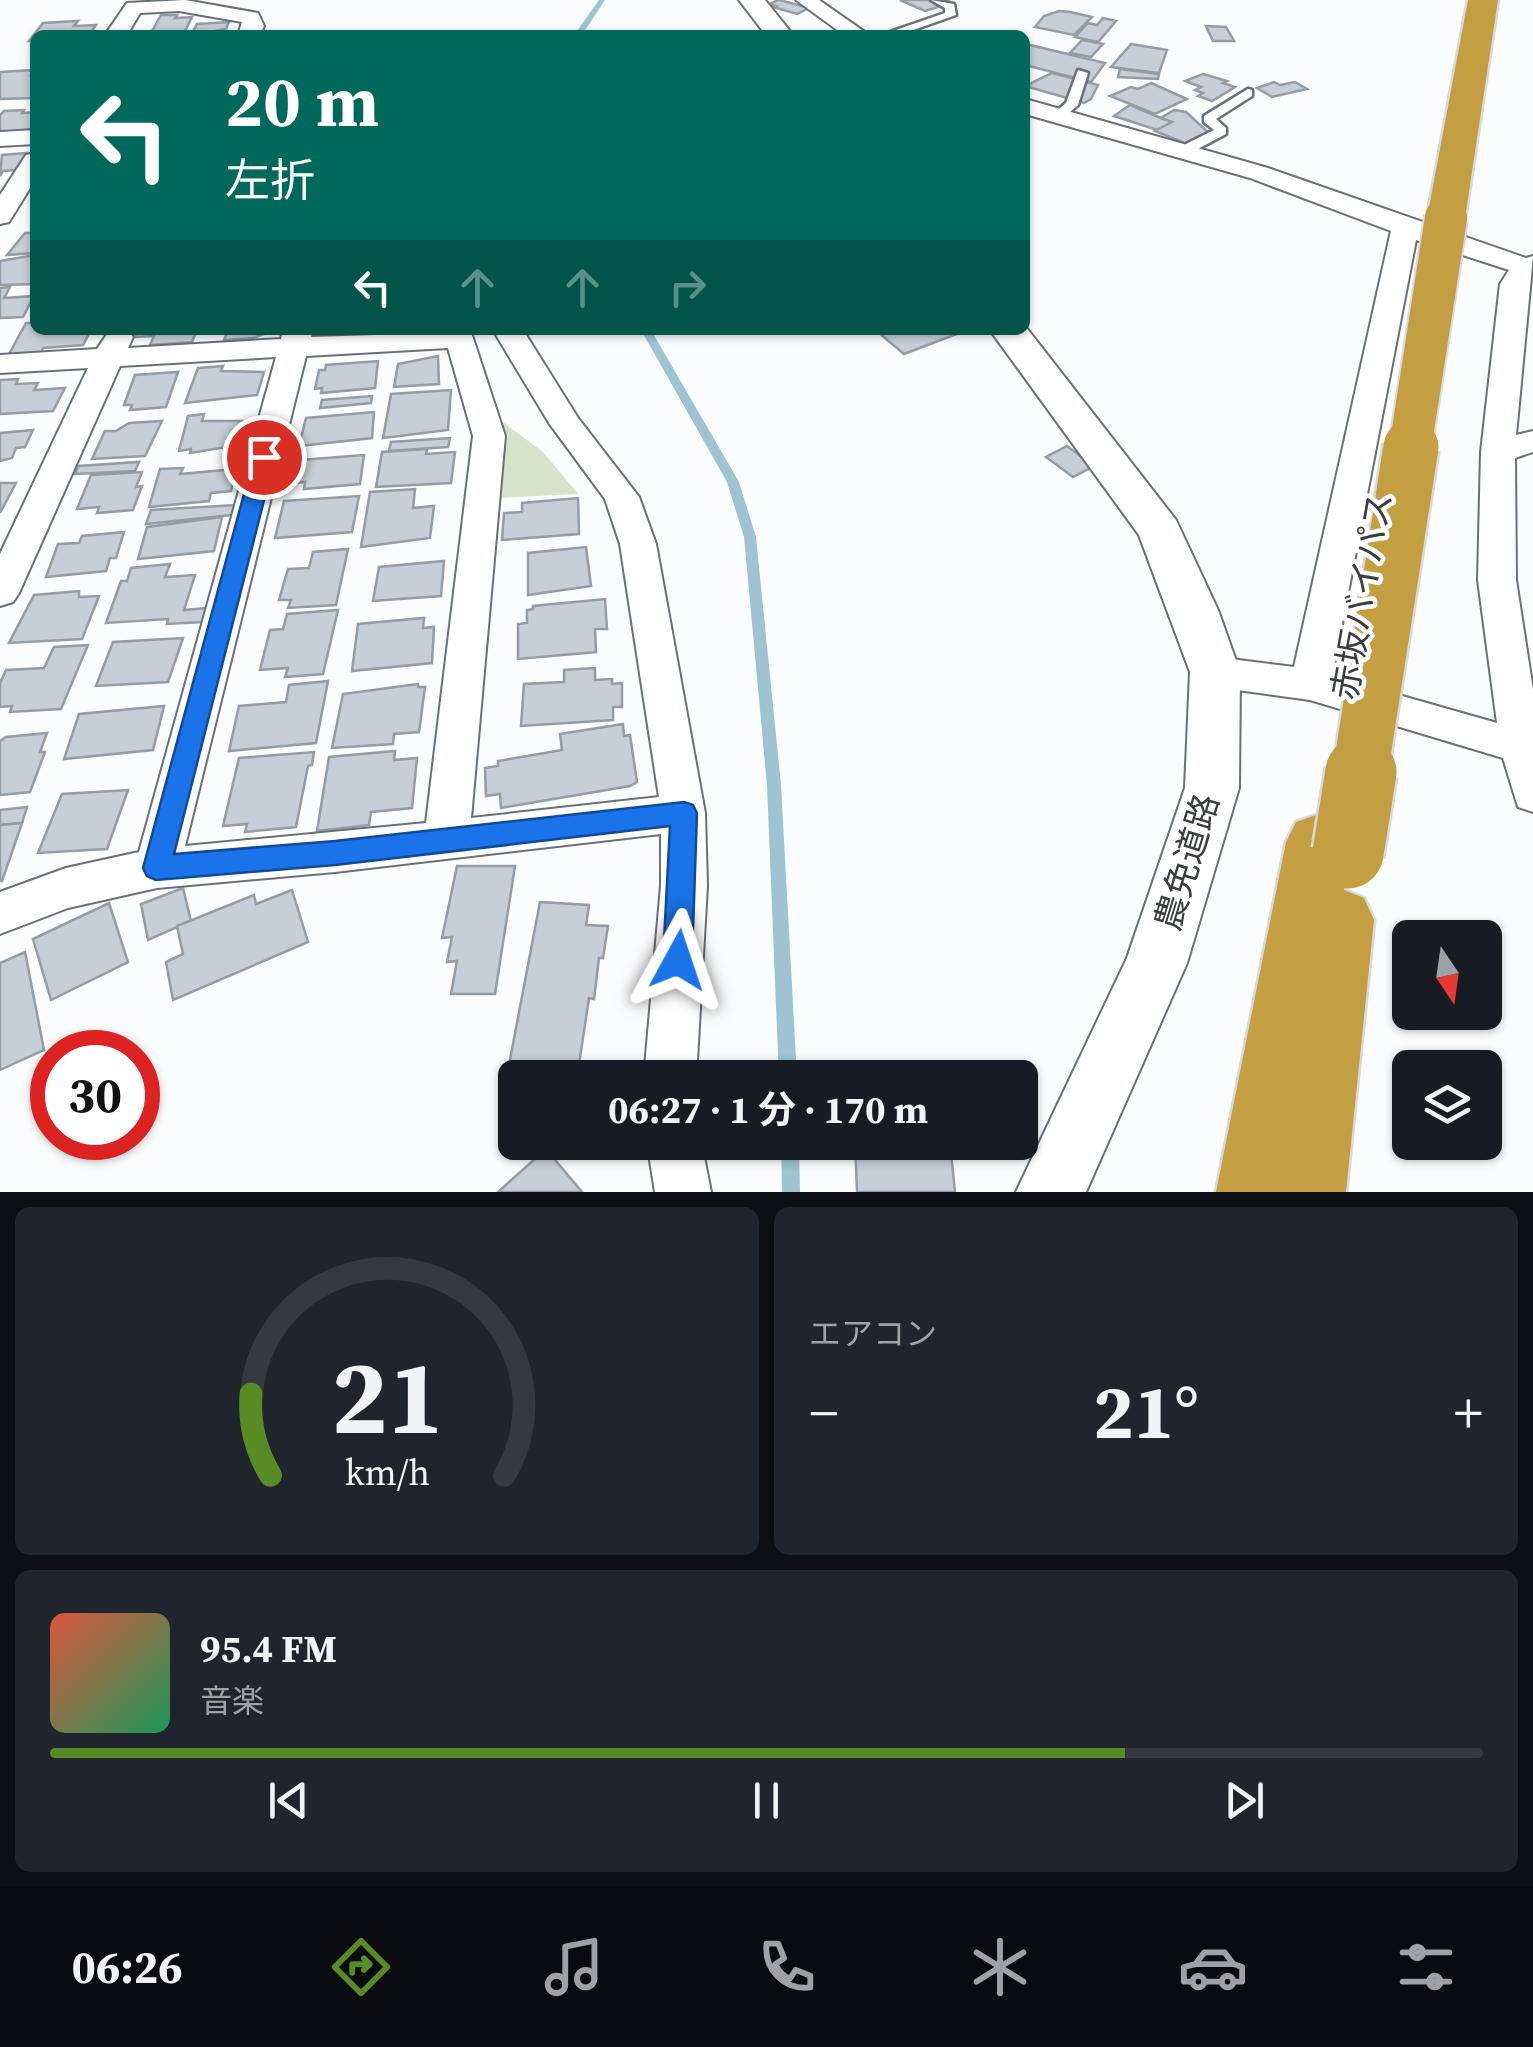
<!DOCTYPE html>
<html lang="ja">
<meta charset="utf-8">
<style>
:root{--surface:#171b24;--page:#20242c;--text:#f1f3f6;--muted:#9ea1a6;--line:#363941;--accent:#578c25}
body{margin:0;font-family:"Source Serif 4","Noto Sans JP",serif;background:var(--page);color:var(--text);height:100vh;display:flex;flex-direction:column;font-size:38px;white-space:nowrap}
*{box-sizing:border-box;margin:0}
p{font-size:32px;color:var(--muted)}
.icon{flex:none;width:55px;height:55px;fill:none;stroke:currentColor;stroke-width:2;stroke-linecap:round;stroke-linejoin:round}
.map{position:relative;height:1192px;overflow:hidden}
.drawer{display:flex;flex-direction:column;gap:15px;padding:15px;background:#0d0f14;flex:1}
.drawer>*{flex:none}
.guide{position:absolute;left:30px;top:30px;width:1000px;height:305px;border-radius:15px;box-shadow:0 2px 8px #0004;background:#00695c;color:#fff;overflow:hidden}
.needle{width:65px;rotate:167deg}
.controls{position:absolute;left:1392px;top:920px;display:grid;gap:20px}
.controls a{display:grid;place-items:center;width:110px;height:110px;border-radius:15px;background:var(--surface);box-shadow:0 2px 8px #0004;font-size:50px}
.speed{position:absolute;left:30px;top:1030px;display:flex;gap:20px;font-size:50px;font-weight:700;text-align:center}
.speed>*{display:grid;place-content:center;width:130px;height:130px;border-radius:50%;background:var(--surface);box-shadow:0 2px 8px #0004;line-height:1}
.speed .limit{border:15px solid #d22;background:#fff;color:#111}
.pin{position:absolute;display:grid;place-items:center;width:85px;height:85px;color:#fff;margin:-42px;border:5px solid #fff;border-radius:50%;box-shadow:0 2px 10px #0007}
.me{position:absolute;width:110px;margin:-55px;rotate:5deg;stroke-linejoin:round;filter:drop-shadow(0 0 8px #0008)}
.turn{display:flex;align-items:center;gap:35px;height:210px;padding:0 30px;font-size:45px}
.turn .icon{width:130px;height:130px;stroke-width:2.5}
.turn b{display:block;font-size:70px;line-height:85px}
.lanes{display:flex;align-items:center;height:95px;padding:0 30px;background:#0003;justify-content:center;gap:50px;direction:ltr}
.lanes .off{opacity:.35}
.big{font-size:75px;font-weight:700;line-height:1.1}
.drawer .tile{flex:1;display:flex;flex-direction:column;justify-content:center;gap:15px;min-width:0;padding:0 35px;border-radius:15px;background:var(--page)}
.drawer .dial{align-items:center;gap:0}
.dial svg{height:260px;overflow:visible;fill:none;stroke:var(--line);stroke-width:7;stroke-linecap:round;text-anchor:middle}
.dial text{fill:var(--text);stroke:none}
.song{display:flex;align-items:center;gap:30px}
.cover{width:120px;height:120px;border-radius:15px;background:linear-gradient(135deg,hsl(10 70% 55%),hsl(150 70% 35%))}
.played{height:10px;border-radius:5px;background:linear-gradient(90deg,var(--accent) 75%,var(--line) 75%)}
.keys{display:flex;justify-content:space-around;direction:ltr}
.heat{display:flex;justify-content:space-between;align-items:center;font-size:55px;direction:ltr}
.drawer .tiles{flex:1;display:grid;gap:15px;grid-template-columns:1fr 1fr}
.tile:last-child{grid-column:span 2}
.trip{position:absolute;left:498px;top:1060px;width:540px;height:100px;border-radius:15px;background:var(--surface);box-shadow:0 2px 8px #0004;font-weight:700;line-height:100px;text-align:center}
.dock{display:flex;height:160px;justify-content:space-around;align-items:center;background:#090b0e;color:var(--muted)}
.dock .icon{width:70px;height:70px}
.dock .selected{color:var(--accent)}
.dock b{font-size:45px;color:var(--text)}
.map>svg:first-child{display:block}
.green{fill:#d7e2ca}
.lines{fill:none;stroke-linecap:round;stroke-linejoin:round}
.stream{fill:#9dc4d0;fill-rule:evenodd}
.building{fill:#c6ced7;stroke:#949ca4;stroke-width:2.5}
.service-casing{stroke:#697078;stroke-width:5}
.minor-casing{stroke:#697078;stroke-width:4}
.tertiary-casing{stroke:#697078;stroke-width:4}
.trunk-casing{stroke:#d8d8d9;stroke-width:5}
.service{fill:#fff;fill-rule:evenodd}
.minor{fill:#fff;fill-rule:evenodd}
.tertiary{fill:#fff;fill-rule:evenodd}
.trunk{fill:#c49f42;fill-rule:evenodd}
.trunk-bridge-far2-casing{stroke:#d8d8d9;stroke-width:46;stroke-linecap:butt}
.trunk-bridge-far1-casing{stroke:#d8d8d9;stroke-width:60;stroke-linecap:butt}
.trunk-bridge-casing{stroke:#d8d8d9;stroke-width:76;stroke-linecap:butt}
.trunk-bridge-far2{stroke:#c49f42;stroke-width:42}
.trunk-bridge-far1{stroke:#c49f42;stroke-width:55}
.trunk-bridge{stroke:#c49f42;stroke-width:71}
.route{fill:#1a73e8;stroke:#114b97;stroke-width:2.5}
.labels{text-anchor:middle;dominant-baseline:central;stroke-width:9;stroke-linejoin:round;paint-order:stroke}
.street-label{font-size:35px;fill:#3a3d41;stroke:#fff}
</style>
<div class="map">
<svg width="1533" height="1192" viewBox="0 0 1533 1192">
<rect width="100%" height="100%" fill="#fafcfd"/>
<!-- green -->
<polygon class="green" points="500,420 543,452 578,494 499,498"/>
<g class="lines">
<!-- stream -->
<g class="stream">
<polygon points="599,0 605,0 582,35 574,35"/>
<polygon points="641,330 651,330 739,482 756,537 781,785 797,1078 779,1078 767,785 744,537 727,482"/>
<polygon points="781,1142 799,1142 800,1192 782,1192"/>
</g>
</g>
<!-- building -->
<g class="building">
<polygon points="778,0 780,0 809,8 797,14 773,7 776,6 770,4"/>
<polygon points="900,0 946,0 952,3 925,11"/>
<polygon points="1059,11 1070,12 1092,17 1074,35 1035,27 1044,16"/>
<polygon points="161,15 177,15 175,18 192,17 185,31 151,33"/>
<polygon points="1103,18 1116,21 1098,42 1075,37 1088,23 1097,25"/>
<polygon points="78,21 74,26 96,25 89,35 35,35 35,41 29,41 43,23"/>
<polygon points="229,22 226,29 191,35 197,24"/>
<polygon points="1206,26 1226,27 1234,41 1213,41"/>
<polygon points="1082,40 1103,44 1091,57 1070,53"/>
<polygon points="1131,44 1167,50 1159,73 1111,67"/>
<polygon points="1025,45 1026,44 1105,63 1091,82 1025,65"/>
<polygon points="1120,69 1159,74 1158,79 1118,77"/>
<polygon points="34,70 31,75 35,75 35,98 0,99 0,72"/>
<polygon points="1052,73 1098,85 1091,99 1084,103 1025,86"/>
<polygon points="1203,74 1227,81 1223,83 1235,87 1212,101 1198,96 1203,93 1195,90 1201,87 1185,81"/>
<polygon points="1274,82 1280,85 1295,82 1307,89 1272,97 1257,88"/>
<polygon points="1151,83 1187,99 1155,114 1110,96 1131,87 1138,89"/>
<polygon points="1130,105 1161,118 1172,122 1157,130 1114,116"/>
<polygon points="24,110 22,113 35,112 33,130 0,132 0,115 4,111"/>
<polygon points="1174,110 1186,112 1209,133 1187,144 1155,131 1172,122 1161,118"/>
<polygon points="26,153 16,170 3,171 0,176 2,155"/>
<polygon points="25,233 35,233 35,253 7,255"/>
<polygon points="35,255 35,284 0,285 0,261"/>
<polygon points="10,287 4,298 34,296 23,317 0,318 0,288"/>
<polygon points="26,323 35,323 35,330 91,330 83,345 43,348 41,354 8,356"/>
<polygon points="137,330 197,330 192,342 150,345 154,336 135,337"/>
<polygon points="228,330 275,330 253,338 224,340"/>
<polygon points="885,330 967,330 904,354 878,332"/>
<polygon points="438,356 439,384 394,387 398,364"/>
<polygon points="378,361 375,388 321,393 322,388 315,389 319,370 325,370 326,365"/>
<polygon points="223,366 221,371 264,372 257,395 185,403 198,368"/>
<polygon points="178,372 166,407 130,410 132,405 124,405 135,375"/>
<polygon points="18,379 16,384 38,383 34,390 65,388 53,411 0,414 0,380"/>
<polygon points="451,390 448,430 383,438 391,394"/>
<polygon points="372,396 371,403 320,408 322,400"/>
<polygon points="374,412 372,438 299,446 306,418"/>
<polygon points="204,414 202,421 251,421 246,444 190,453 191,449 179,451 188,416"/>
<polygon points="162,421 145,456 92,459 105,431 116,431 129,423"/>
<polygon points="33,430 25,447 16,448 12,458 0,461 0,433"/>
<polygon points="450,438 448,447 389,451 391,442"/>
<polygon points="1067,446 1094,466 1073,477 1046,457"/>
<polygon points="427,449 426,454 455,452 451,483 376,487 382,452"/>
<polygon points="364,455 360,484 304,489 305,482 296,483 300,460"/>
<polygon points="139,462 135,471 75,474 78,466"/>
<polygon points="183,468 180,474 236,469 231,491 211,493 209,501 149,507 160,469"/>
<polygon points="142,472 136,487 142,486 133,510 97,513 99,507 77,509 91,475"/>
<polygon points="0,483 16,483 0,513"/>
<polygon points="415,489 413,508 434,506 430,538 361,547 370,492"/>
<polygon points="359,496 352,532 275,538 284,501"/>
<polygon points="578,498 579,534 502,540 504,513 522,512 522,503"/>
<polygon points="235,505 232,515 146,524 151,510"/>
<polygon points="222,517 214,551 138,559 147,527"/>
<polygon points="124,532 116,558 110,558 106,571 46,577 58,544 79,543 82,536"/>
<polygon points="586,547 591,586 528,595 528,553"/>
<polygon points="348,549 336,605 288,608 291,600 279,600 288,569 309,568 313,552"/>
<polygon points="444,561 441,596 373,601 379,567"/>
<polygon points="170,564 165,577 195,575 184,610 207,608 203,622 167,624 168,619 106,623 121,581 127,581 131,568"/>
<polygon points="79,591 79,597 99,596 82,639 9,643 34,595"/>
<polygon points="605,599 607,629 595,629 596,652 518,659 518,624 527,623 527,610 533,609 533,606"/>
<polygon points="338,610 323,674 285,677 288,668 260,670 270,630 283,629 287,614"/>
<polygon points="424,618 423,628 434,627 432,663 352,671 358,624"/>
<polygon points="183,638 168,682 96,686 113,642"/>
<polygon points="88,645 61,709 10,712 12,706 0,707 0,683 6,670 44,668 54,647"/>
<polygon points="595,668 595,680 612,679 612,684 622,683 622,707 613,707 613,720 521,726 524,684 564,682 564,670"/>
<polygon points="328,681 316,743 229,751 239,706 286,702 289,685"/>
<polygon points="418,684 418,687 425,687 419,732 394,734 393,744 332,748 343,694"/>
<polygon points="164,706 153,750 64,759 79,714"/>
<polygon points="623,724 624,736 630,735 637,782 630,786 501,808 500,794 486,796 485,768 498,766 498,761 562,750 560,734"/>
<polygon points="47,733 40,752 45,752 30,792 0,795 0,741 6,737"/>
<polygon points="395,751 394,760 417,758 412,808 371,812 369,825 317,831 329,757"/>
<polygon points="314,752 312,765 308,766 296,827 245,832 247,824 223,826 239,758"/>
<polygon points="128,790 107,849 38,853 62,794"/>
<polygon points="27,807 22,823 0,825 0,810"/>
<polygon points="22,823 2,881 0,881 0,825"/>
<polygon points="457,866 515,866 495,994 451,994 457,961 447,962 452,937 442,938"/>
<polygon points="183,888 191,921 148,940 141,904"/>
<polygon points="292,890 308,942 173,1000 166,962 183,954 177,926 254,895 256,904"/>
<polygon points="540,902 589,905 586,925 608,926 603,958 599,958 594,999 589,998 577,1078 515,1078 515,1107 501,1107"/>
<polygon points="109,903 128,962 51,1000 33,939"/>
<polygon points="25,952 44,1050 0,1070 0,963"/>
<polygon points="851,1071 943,1072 943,1078 852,1078"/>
<polygon points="855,1142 950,1142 955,1192 857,1192"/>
<polygon points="546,1149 582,1192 498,1192"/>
</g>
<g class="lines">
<!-- service casing -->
<g class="service-casing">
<g id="service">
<polygon points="931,0 954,4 956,15 899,35 881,35 945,13 945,8"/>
<polygon points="1078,70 1088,73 1078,105 1061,120 1053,120 1053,114 1066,103"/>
<polygon points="1248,89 1252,90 1252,96 1216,119 1226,128 1226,134 1192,152 1182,152 1182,146 1214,130 1204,122 1204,116"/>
</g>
</g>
<!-- minor casing -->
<g class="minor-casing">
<g id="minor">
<polygon points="185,0 258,13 264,26 260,35 238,35 242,22 179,11 140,13 127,35 105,35 127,3"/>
<polygon points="796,0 819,0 869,35 844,35"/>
<path d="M1025,99L1268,168L1526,258L1533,256L1516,435L1533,431V452L1515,458L1516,580L1533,690V812L1518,807L1503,758L1310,700L1215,687L1201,683L1195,672L1201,661L1215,657L1294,667L1391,231L1250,178L1025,114ZM1416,240L1509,270L1500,284L1481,452L1478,580L1497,723L1332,676Z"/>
<polygon points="35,130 35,144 0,146 0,132"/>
<polygon points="35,153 35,180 9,222 0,224 0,195 26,155"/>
<path d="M110,330L129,331L133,337L128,348L281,339L283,330H313L311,337L471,332L505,436L471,818L659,797L620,544L605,499L549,423L493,330H523L578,418L639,497L656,544L705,813L707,886L696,1078H644L661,886V834L335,872L157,888L68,908L0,934V892L66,868L139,852L276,357L120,366L19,593L13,602L0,606V554L88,368L0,373V355L97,349ZM448,348L473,436L426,823L185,846L306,356Z"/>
<polygon points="647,1142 701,1142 711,1192 655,1192"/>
</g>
</g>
<!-- tertiary casing -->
<g class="tertiary-casing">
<g id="tertiary">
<polygon points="739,0 765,0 793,35 766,35"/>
<polygon points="1025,326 1176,520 1218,610 1240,672 1239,788 1187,963 1086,1192 1016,1192 1127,958 1185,788 1190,672 1139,535 990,330 1025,330"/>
</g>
</g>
<!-- trunk casing -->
<g class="trunk-casing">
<g id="trunk">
<polygon points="1468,0 1498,0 1465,218 1460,226 1446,230 1432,226 1427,218"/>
<polygon points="1319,814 1342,822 1352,842 1344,890 1364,898 1374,920 1346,1192 1216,1192 1286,842 1296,822"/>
</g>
</g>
<!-- service -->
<use href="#service" class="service"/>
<!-- minor -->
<use href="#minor" class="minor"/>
<!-- tertiary -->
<use href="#tertiary" class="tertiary"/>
<!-- trunk -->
<use href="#trunk" class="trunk"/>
<!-- trunk-bridge-far2 casing -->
<g class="trunk-bridge-far2-casing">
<polyline id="trunk-bridge-far2" points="1410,449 1446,218"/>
</g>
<!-- trunk-bridge-far1 casing -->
<g class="trunk-bridge-far1-casing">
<polyline id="trunk-bridge-far1" points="1360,774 1411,447"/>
</g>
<!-- trunk-bridge casing -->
<g class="trunk-bridge-casing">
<polyline id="trunk-bridge" points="1348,853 1361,772"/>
</g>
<!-- trunk-bridge-far2 -->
<use href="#trunk-bridge-far2" class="trunk-bridge-far2"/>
<!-- trunk-bridge-far1 -->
<use href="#trunk-bridge-far1" class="trunk-bridge-far1"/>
<!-- trunk-bridge -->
<use href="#trunk-bridge" class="trunk-bridge"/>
</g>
<!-- route -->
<polygon class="route" points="264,450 275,457 174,854 335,841 684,802 693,805 697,813 692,960 688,970 678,974 667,970 663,960 670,826 335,865 156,880 147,876 143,868 254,457"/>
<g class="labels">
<!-- street labels -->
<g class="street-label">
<text transform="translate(1362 596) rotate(-80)">赤坂バイパス</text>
<text transform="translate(1187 862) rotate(-73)">農免道路</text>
</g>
</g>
</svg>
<div class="controls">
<a><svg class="needle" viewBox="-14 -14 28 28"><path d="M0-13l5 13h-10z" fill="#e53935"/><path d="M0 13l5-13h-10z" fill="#9ea1a6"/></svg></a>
<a><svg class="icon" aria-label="layers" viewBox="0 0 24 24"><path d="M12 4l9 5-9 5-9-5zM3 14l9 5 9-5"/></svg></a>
</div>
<div class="speed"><div class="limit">30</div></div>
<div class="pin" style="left:264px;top:457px;background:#d93025"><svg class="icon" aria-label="arrive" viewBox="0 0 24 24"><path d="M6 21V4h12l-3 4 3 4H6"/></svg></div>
<svg class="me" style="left:678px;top:960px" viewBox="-20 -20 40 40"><path d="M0-17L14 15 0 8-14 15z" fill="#1a73e8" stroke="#fff" stroke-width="4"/></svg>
<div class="trip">06:27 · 1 分 · 170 m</div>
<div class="guide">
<div class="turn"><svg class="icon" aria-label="left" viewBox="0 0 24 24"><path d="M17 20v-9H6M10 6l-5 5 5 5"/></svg><div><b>20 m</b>左折</div></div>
<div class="lanes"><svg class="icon" aria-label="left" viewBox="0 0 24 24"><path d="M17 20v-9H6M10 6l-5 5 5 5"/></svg><svg class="icon off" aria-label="ahead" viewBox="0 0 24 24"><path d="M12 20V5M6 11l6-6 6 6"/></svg><svg class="icon off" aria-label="ahead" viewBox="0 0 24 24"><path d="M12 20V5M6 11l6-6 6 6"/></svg><svg class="icon off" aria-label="right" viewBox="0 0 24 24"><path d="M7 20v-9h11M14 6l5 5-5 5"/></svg></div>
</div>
</div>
<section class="drawer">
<div class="tiles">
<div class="tile dial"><svg viewBox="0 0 100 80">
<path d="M14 69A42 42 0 1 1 86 69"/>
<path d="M14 69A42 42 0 0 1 8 44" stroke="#578c25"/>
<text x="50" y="56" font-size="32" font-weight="700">21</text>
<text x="50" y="72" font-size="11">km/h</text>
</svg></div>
<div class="tile"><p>エアコン</p>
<div class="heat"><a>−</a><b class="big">21°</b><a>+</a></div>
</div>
<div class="tile">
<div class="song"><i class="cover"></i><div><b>95.4 FM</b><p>音楽</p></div></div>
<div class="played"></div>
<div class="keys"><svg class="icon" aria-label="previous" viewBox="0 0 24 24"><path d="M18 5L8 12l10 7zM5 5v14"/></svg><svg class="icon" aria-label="pause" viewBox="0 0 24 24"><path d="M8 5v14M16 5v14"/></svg><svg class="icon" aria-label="next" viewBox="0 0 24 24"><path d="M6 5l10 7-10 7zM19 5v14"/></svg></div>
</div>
</div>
</section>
<nav class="dock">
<b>06:26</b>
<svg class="icon selected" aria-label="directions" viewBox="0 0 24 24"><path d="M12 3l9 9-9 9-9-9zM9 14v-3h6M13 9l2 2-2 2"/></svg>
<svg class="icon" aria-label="music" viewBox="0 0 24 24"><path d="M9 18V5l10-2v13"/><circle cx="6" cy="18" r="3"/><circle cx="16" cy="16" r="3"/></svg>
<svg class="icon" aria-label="phone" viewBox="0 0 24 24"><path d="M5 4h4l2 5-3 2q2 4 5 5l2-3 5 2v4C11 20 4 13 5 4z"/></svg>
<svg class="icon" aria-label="climate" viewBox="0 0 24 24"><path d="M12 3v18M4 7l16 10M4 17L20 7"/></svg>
<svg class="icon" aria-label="car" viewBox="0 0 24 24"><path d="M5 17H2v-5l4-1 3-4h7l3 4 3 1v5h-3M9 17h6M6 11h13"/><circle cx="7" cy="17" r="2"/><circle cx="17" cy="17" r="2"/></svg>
<svg class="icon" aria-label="filters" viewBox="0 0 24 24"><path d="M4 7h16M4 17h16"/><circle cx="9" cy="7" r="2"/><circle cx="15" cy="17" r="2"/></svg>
</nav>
